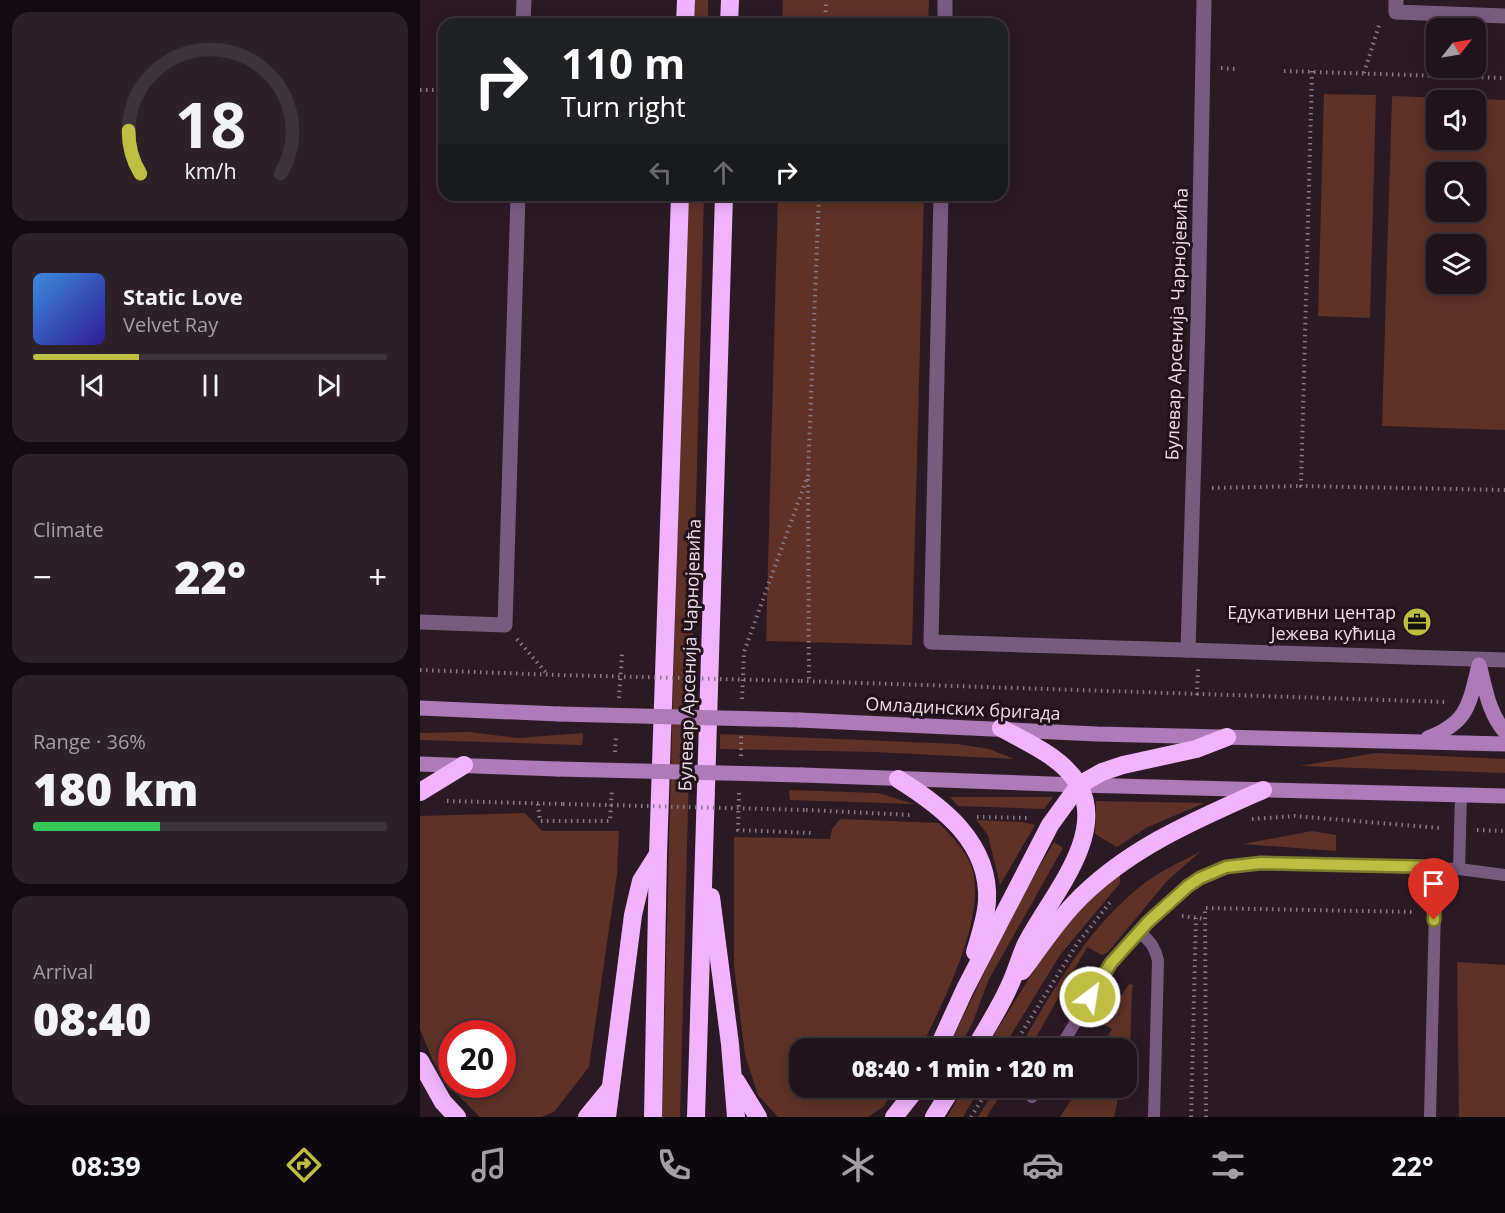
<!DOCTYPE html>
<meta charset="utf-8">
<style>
:root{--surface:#20141b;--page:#2d2128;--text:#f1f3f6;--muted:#a29ea3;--line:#3d333a;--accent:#bebf42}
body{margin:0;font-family:"Open Sans",sans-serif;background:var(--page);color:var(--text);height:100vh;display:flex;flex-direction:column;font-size:22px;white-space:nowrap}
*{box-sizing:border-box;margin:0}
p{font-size:20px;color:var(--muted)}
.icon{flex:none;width:33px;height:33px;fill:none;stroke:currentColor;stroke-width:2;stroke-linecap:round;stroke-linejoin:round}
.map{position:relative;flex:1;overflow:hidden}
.drawer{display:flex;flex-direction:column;gap:12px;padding:12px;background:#120b0f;width:420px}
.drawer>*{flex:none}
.banner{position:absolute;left:18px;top:18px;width:570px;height:183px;border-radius:18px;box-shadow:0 3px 15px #0003,0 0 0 2px var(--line);background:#202124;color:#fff;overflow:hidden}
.needle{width:39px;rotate:59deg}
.controls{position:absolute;left:1006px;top:18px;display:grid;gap:12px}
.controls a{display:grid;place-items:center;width:60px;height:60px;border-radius:12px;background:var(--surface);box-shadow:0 3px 15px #0003,0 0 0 2px var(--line);font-size:30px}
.speed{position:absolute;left:18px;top:1020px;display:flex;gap:12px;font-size:30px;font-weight:700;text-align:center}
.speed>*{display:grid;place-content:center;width:78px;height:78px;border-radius:50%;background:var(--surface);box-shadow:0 3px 15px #0003,0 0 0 2px var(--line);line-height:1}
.speed .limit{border:9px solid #d22;background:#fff;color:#111}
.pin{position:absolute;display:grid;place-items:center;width:51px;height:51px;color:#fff;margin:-62px -26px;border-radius:50% 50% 50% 0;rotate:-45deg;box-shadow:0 0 6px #0007}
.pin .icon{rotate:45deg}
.me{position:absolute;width:66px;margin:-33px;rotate:31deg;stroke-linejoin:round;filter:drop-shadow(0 0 4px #0008)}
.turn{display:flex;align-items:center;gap:21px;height:126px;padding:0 24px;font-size:27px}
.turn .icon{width:78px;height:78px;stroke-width:2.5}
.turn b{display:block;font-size:42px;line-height:51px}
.lanes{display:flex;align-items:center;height:57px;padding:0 24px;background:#0003;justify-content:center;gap:30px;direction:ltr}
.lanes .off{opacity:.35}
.big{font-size:45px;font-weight:800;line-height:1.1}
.drawer .tile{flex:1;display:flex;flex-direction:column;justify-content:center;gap:9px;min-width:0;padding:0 21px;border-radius:18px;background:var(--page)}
.drawer .dial{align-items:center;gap:0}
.dial svg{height:156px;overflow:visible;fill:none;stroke:var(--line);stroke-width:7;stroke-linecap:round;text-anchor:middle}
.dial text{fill:var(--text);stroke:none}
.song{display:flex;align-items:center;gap:18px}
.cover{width:72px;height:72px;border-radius:9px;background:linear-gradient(135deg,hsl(210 70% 55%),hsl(250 70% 35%))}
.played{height:6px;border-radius:3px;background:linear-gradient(90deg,var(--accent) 30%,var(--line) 30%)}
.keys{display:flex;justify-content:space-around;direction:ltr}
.heat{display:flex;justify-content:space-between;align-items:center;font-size:33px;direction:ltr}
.charge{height:9px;border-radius:4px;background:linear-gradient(90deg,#34c759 36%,var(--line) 0)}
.trip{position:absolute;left:369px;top:1038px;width:348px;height:60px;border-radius:18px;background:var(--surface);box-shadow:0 3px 15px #0003,0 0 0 2px var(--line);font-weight:800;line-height:60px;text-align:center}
.menu{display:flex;height:96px;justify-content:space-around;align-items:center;background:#0d080b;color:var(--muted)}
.menu .icon{width:42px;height:42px}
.menu .selected{color:var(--accent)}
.menu b{font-size:27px;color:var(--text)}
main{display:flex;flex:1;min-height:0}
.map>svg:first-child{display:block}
.green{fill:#5e3227;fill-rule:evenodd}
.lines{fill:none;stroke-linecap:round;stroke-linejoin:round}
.path{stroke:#897a82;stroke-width:4;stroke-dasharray:1.5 4.5;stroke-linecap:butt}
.lane{stroke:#7a5b80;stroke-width:12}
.street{stroke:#7a5b80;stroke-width:15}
.secondary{stroke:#ad7bb7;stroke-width:15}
.highway{stroke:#f1b3fe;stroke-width:18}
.path-bridge{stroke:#897a82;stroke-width:4;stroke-dasharray:1.5 4.5;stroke-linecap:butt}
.secondary-bridge{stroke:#ad7bb7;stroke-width:15}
.route-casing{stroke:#7c7c2b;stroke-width:15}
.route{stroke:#bebf42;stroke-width:10}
.labels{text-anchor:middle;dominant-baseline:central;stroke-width:6;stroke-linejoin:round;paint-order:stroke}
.street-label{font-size:18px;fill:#eadde3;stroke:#22111a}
.poi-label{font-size:18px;fill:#eadde3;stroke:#22111a;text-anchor:end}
</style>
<main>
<section class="drawer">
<div class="tile dial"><svg viewBox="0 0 100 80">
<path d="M14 69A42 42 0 1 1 86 69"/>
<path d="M14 69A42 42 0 0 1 8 47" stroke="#bebf42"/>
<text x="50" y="56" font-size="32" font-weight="700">18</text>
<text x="50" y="72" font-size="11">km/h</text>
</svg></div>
<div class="tile">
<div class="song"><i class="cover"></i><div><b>Static Love</b><p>Velvet Ray</p></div></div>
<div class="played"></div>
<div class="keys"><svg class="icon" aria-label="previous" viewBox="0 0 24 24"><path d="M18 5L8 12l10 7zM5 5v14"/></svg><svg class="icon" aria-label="pause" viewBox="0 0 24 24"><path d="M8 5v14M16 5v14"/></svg><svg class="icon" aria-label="next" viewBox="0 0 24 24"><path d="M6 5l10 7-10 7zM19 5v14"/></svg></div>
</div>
<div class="tile"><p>Climate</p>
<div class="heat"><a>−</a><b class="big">22°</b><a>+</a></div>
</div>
<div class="tile"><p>Range · 36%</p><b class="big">180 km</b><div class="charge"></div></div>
<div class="tile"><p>Arrival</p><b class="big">08:40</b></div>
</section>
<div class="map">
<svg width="1085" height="1117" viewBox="0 0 1085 1117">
<rect width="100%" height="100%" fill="#2b1a24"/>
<!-- green -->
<g class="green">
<polygon points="271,0 288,0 288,24 270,24"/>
<polygon points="363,0 509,0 508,24 362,24"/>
<polygon points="904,94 956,95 950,318 898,316"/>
<path d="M972,96L1085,100V430L962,426ZM1017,100H1056V140H1017ZM1017,172H1056V212H1017ZM1017,244H1056V284H1017Z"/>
<polygon points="266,195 284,195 260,1117 242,1117"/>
<polygon points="358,195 504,195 492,645 346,641"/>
<polygon points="49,732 98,738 163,733 162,745 0,740 0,733"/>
<polygon points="300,734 537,744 569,749 594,759 454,752 300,749"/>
<polygon points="956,753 1085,759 1085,773 880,766"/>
<polygon points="369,790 458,793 494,804 370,800"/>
<polygon points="530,797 633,797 624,809 538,806"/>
<polygon points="676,801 784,803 726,828 697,847 675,834"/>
<path d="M105,813L122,831H199L197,874L169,1067L134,1112L121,1117H60L29,1086L13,1061L0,1029V816ZM32,1034H82V1084H32Z"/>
<path d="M420,819L519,823C533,838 548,852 553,872C565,922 522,1003 501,1048H380V1088H476L463,1107L448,1117H358L338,1095L325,1055L314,966V837L410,839L412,829Z"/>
<polygon points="556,820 602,822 615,825 580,885 568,835"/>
<polygon points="892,831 916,835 916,851 823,844"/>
<polygon points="634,842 643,848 569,979 552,1024 539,1048 528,1048 598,903"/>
<path d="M781,851L747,881L688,952L682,955L667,947L610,1048H599C635,988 668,926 726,882C742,870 763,861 781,851Z"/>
<polygon points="700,869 700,883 640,955 583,1048 566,1048 635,936"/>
<polygon points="1037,962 1085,965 1085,1117 1039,1117"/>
<polygon points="709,984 713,985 712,991 709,1082 707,1082 706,1048 681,1048 692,1029 683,1024"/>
<polygon points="544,1088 560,1088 543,1117 527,1117"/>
<polygon points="576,1088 585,1088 567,1116 568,1117 558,1117"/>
<polygon points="659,1088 697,1088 697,1103 694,1117 640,1117"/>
</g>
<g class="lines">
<!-- path -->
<g class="path">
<polyline points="405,24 406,0"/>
<polyline points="801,68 815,69"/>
<polyline points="864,71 1085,78"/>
<polyline points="892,71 881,486 1085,490"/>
<polyline points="944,73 960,22"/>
<polyline points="0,90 24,90"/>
<polyline points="388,479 389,682"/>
<polyline points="792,488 881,486"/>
<polyline points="97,639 127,674"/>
<polyline points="0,670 138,675"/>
<polyline points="381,681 1027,702"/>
<polyline points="777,695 778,668"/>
<polyline points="199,698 202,654"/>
<polyline points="322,699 324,652 388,475 399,195"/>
<polyline points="195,752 196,735"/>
<polyline points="321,756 321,736"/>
<polyline points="319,793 318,830 392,833"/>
<polyline points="27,801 143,804"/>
<polyline points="118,804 120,821 190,821 192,789"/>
<polyline points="386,810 491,815"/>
<polyline points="557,817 609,818"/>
<polyline points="832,819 875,816 1020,828"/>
<polyline points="1057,830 1085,831"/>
<polyline points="762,916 785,919"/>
<polyline points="592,1048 657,944 692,900"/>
<polyline points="551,1117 569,1088"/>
<polyline points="771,1117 776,918"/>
<polyline points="786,1117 785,908 996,912"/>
</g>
<!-- lane -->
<g class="lane">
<polyline points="1039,869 1085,875"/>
<polyline points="640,1048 691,963 718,931"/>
<polyline points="612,1097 617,1088"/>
<path d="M734,1117L738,961C735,946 729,940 718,931L768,886L780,878L805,867L841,863L1039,869L1041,795"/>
<polyline points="1010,1117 1016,867"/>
</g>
<!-- street -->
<g class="street">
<polyline points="976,0 976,12 1085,16"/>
<polyline points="103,24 104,0"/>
<polyline points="525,24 525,0"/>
<polyline points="521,195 511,642 1085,660"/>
<polyline points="0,622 85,625 98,195"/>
<polyline points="768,650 778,323 784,0"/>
</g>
<!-- secondary -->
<g class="secondary">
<path d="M1060,668C1066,692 1069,713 1085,732"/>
<polyline points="0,708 139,714"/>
<polyline points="379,720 677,734 1085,744"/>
<path d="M1008,738C1049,722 1049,704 1059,665"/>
<polyline points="0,764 138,769"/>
<polyline points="382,775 659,785 1085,796"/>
</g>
<!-- highway -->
<g class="highway">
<polyline points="265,24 266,0"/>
<polyline points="309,24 310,0"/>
<path d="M478,779C523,807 570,843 567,901C566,918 560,935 555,952"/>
<polyline points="0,792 44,765"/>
<polyline points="291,897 310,1044 316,1117"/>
<path d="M602,971C619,949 634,925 653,905C704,850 775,820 843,790"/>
<polyline points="518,1048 545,989 630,825 659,785 682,772 703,765 776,749 807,737"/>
<path d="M555,1048C566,1029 579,1009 588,989C595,975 599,960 605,946C626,902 689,836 658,784C642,757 608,743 581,728"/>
<polyline points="0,1061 23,1102 37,1117"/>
<polyline points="316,1081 338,1117"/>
<polyline points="167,1117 190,1089"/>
<polyline points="187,1117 213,915 221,881 238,854"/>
<polyline points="233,1117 238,854 260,195"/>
<polyline points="276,1117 304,195"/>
<polyline points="474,1117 497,1088"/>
<polyline points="514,1117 532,1088"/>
</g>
<!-- path-bridge -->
<g class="path-bridge">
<polyline points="138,675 381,681"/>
<polyline points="143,804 386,810"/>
</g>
<!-- secondary-bridge -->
<g class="secondary-bridge">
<polyline points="139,714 379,720"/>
<polyline points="138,769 382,775"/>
</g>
</g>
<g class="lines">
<!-- route casing -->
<g class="route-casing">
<polyline id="route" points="670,997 691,963 728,922 768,886 780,878 806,867 841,863 1016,867 1014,920"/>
</g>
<!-- route -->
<use href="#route" class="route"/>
</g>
<!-- icons -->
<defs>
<g id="office-disc" transform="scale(1.5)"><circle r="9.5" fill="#bebf42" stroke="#22111a"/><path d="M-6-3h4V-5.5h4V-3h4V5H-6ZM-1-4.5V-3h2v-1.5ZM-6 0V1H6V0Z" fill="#111"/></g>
</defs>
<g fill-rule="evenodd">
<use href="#office-disc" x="997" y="622"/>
</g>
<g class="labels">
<!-- street labels -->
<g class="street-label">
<text transform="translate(756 324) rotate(-88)">Булевар Арсенија Чарнојевића</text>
<text transform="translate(269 655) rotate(-88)">Булевар Арсенија Чарнојевића</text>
<text transform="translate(543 708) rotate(3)">Омладинских бригада</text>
</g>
<!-- poi labels -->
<g class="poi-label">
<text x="976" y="612">Едукативни центар<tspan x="976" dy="21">Јежева кућица</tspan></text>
</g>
</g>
</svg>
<div class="controls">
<a><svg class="needle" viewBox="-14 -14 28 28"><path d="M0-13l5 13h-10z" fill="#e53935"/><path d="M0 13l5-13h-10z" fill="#a29ea3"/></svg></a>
<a><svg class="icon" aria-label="sound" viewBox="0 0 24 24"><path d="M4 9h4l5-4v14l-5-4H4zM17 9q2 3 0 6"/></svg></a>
<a><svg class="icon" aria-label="search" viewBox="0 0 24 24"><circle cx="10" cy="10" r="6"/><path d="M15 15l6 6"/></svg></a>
<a><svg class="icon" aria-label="layers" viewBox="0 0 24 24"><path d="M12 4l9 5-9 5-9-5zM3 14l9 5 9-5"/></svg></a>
</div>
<div class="speed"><div class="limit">20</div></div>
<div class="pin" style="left:1014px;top:920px;background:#d93025"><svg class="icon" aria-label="arrive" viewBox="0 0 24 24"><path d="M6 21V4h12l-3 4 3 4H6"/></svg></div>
<svg class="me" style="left:670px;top:997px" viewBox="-20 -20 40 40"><circle r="17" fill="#bebf42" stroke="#fff" stroke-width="3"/><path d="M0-11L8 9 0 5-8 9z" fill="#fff"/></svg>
<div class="trip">08:40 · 1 min · 120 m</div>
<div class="banner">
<div class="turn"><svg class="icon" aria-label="right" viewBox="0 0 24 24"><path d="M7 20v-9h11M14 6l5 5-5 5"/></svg><div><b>110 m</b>Turn right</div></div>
<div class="lanes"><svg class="icon off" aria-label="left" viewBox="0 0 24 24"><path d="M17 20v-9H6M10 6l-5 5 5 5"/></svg><svg class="icon off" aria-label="ahead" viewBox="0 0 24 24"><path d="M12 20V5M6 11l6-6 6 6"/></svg><svg class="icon" aria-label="right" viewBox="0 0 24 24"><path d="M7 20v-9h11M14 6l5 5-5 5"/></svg></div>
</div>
</div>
</main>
<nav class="menu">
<b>08:39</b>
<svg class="icon selected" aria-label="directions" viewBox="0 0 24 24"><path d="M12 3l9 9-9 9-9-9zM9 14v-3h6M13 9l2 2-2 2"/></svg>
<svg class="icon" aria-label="music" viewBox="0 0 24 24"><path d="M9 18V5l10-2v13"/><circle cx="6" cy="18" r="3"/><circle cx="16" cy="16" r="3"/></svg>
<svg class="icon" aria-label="phone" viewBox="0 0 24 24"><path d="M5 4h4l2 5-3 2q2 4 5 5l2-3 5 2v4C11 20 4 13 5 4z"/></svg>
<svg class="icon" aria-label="climate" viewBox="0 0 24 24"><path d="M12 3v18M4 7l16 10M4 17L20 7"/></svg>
<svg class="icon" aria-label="car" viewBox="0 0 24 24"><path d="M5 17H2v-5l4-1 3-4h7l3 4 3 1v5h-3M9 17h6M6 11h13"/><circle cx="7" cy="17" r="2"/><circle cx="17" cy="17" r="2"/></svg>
<svg class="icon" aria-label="filters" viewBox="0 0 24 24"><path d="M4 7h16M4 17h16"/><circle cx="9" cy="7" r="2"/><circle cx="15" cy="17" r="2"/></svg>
<b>22°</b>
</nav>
